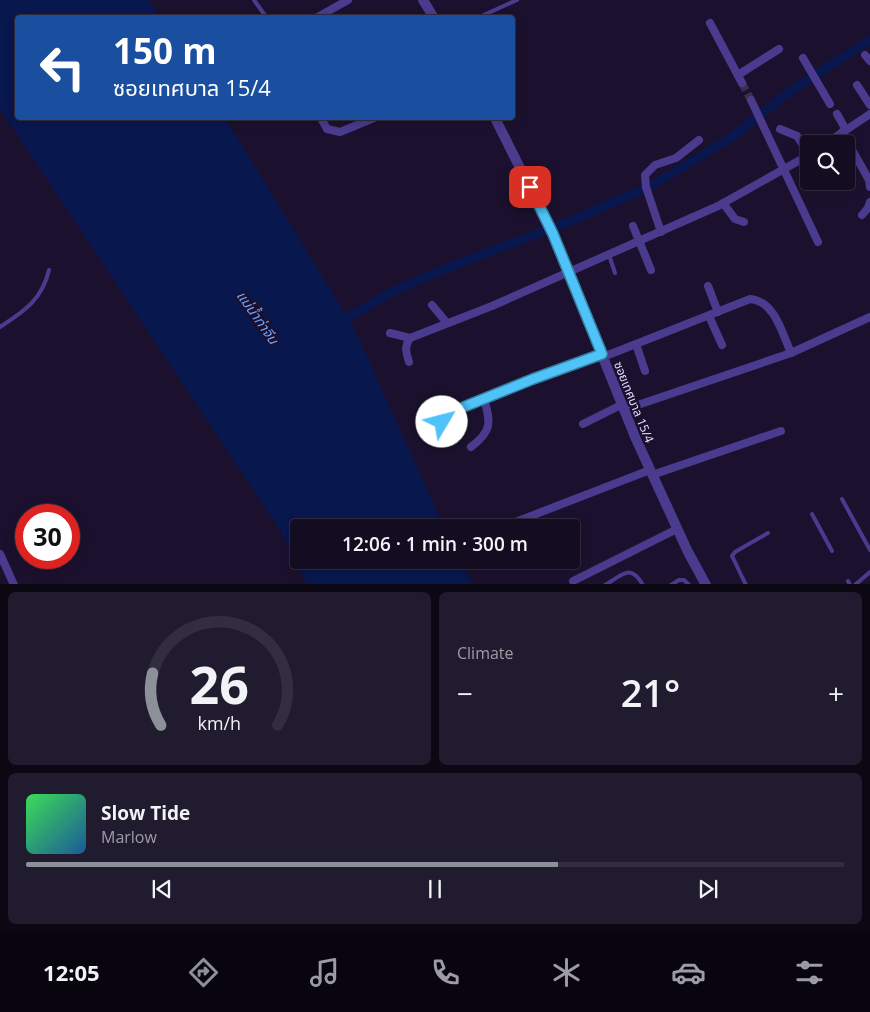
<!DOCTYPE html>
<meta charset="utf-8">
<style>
:root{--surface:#140d22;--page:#211b2f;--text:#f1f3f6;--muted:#9d9ca5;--line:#332d40;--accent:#8c9099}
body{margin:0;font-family:"Open Sans","Noto Sans Thai",sans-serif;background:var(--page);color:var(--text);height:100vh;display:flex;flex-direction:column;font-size:19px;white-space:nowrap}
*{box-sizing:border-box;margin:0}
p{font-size:16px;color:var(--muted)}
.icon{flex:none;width:28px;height:28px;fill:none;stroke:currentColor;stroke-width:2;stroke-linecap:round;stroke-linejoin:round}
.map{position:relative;height:584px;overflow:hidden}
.sheet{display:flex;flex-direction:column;gap:8px;padding:8px;background:#0b0713;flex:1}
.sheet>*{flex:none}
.banner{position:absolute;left:15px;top:15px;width:500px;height:105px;border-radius:5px;box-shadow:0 2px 12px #0003,0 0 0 1px var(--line);background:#1a4fa0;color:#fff;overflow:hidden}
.controls{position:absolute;left:800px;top:135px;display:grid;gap:10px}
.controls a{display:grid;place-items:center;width:55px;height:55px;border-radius:5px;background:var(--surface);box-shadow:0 2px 12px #0003,0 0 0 1px var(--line);font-size:25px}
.speed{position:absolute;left:15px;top:504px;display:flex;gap:10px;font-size:25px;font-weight:700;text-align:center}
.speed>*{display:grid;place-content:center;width:65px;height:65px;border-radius:50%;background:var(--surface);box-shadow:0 2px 12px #0003,0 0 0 1px var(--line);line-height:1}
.speed .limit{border:8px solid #d22;background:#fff;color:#111}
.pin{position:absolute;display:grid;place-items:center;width:42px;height:42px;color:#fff;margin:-21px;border-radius:10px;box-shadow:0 2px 8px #0006}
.me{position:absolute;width:55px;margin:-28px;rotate:53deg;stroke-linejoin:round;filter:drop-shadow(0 0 4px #0008)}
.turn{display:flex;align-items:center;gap:18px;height:105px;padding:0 15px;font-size:22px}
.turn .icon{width:65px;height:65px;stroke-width:2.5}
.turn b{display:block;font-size:35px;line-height:42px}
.big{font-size:38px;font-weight:600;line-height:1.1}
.sheet .card{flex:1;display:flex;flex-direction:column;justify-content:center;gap:8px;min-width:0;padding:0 18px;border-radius:8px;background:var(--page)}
.sheet .dial{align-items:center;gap:0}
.dial svg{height:130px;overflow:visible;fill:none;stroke:var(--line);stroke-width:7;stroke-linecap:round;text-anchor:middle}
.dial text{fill:var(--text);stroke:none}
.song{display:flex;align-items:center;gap:15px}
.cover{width:60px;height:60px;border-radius:8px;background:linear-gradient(135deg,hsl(130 70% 55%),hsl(210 70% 35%))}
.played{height:5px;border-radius:2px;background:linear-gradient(90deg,var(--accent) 65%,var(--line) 65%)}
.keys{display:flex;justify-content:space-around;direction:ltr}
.heat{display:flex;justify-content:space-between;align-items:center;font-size:28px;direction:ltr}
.sheet .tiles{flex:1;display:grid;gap:8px;grid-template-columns:1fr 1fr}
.card:last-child{grid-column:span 2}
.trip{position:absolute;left:290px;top:519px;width:290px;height:50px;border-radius:5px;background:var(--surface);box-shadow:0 2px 12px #0003,0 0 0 1px var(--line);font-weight:600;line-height:50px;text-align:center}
.dock{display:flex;height:80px;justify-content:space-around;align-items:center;background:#08050e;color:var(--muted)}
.dock .icon{width:35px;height:35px}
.dock .on{color:var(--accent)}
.dock b{font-size:22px;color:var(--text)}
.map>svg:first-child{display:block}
.water{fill:#09174f}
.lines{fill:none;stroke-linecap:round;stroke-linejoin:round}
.canal{stroke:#09174f;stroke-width:9}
.minor-tunnel{stroke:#3a304d;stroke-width:8;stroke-dasharray:8 4;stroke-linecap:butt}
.service{stroke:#4b3b8f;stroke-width:4}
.minor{stroke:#4b3b8f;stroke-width:8}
.tertiary{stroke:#4b3b8f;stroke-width:10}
.route-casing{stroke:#337fa1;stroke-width:12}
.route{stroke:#4fc3f7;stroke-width:9}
.labels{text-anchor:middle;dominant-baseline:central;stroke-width:5;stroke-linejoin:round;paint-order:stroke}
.street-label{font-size:12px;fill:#e7deff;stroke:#1b112e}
.water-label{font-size:14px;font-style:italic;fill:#6ca3ff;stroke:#1b112e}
</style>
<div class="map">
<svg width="870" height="585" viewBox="0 0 870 585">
<rect width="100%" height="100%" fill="#1b112e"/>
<!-- water -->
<polygon class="water" points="0,0 149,0 160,17 18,18 18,118 225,118 354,328 444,527 299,528 299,560 460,560 473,584 307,584 280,530 0,109"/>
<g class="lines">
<!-- canal -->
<polyline class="canal" points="339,323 386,295 439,271 568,222 651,186 729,139 792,90 870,40"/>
<!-- minor-tunnel -->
<polyline class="minor-tunnel" points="742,83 751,100"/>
<!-- service -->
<g class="service">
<polyline points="254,0 267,18"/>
<polyline points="477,18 517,0"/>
<polyline points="609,255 615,273"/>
<path d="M0,327C24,311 42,300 49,270"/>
<polyline points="842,499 870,550"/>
<polyline points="812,514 832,551"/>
<polyline points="848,581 850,585"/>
<path d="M605,585C623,575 630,563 643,585"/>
<polyline points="671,585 679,580 684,580 689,585"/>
<polyline points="746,585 732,556 735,552 768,533"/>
<polyline points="855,585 870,572"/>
</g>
<!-- minor -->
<g class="minor">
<polyline points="316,18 348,0"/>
<polyline points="710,23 742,83"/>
<polyline points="865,55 870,61"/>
<polyline points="803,58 830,104"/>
<polyline points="738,75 779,49"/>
<polyline points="857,85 870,105"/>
<polyline points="751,100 818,242"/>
<polyline points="837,114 846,130"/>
<polyline points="321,118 327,129 340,132 374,118"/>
<polyline points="780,129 797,136 809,154"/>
<polyline points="842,132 869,180 870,187"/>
<polyline points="825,144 870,114"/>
<polyline points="723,203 735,219 744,222"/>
<polyline points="862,215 868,208 870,202"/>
<polyline points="633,226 651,270"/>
<polyline points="661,232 646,187 645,175 655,165 676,158 699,140"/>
<polyline points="708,286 718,312"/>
<polyline points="432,305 447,323"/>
<polyline points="709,316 722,345"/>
<polyline points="390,333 410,338 492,306 718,206 809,155"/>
<polyline points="636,344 645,371"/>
<path d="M603,357L750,299C775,301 782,333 791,353"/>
<path d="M409,362C406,352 404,347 410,338"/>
<polyline points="623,410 791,353 870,317"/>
<polyline points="442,422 446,414 451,412 533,379 602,355"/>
<polyline points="583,424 621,405"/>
<path d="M471,447C492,431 491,423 484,399"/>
<polyline points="652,475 781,431"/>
<polyline points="518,521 650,470"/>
<polyline points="0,554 14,585"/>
<polyline points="573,581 677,529"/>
</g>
<!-- tertiary -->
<g class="tertiary">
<polyline points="423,0 434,18"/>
<polyline points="495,118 553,234 636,439 688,552 706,585"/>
</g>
</g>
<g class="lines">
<!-- route casing -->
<g class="route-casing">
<polyline id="route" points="442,422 446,414 451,412 533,379 602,354 553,234 530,187"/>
</g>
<!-- route -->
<use href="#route" class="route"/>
</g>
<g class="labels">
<!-- street labels -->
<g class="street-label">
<text transform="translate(634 402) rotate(68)">ซอยเทศบาล 15/4</text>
</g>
<!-- water labels -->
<g class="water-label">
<text transform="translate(258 317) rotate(55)">แม่น้ำท่าจีน</text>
</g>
</g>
</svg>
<div class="controls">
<a><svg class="icon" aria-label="search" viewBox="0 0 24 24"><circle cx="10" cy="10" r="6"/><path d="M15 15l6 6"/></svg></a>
</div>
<div class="speed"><div class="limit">30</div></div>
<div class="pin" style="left:530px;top:187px;background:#d93025"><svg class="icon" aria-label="arrive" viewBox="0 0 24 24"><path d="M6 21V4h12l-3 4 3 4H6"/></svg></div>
<svg class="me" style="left:442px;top:422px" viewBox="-20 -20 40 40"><circle r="19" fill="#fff"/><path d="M0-13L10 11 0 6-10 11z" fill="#4fc3f7"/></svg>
<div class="trip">12:06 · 1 min · 300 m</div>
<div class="banner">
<div class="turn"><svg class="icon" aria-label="left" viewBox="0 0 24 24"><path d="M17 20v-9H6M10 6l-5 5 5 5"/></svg><div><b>150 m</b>ซอยเทศบาล 15/4</div></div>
</div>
</div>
<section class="sheet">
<div class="tiles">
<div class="card dial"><svg viewBox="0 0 100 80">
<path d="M14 69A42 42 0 1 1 86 69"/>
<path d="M14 69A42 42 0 0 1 9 37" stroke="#8c9099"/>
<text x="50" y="56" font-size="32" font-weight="700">26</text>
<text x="50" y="72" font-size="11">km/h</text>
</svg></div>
<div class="card"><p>Climate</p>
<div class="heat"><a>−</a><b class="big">21°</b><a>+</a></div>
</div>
<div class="card">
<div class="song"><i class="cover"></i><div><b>Slow Tide</b><p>Marlow</p></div></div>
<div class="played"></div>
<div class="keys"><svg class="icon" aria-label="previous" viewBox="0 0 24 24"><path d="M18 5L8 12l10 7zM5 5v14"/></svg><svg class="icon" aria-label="pause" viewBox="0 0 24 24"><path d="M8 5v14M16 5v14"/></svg><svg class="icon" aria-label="next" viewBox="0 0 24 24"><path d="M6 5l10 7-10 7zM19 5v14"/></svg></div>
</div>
</div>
</section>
<nav class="dock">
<b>12:05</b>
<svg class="icon on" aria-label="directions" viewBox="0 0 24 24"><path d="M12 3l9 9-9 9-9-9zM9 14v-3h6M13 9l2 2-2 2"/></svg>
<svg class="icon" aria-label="music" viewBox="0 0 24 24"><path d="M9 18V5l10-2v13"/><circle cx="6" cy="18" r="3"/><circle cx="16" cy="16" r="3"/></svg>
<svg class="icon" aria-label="phone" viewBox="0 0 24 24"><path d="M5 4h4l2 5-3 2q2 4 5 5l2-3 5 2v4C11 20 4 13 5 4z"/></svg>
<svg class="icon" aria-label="climate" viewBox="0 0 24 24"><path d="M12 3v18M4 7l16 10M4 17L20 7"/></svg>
<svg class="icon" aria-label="car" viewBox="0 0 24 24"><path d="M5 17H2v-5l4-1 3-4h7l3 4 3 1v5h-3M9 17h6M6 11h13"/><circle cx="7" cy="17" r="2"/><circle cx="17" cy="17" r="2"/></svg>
<svg class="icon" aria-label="filters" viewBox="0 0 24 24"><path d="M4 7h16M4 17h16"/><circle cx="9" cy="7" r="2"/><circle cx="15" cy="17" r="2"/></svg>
</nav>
